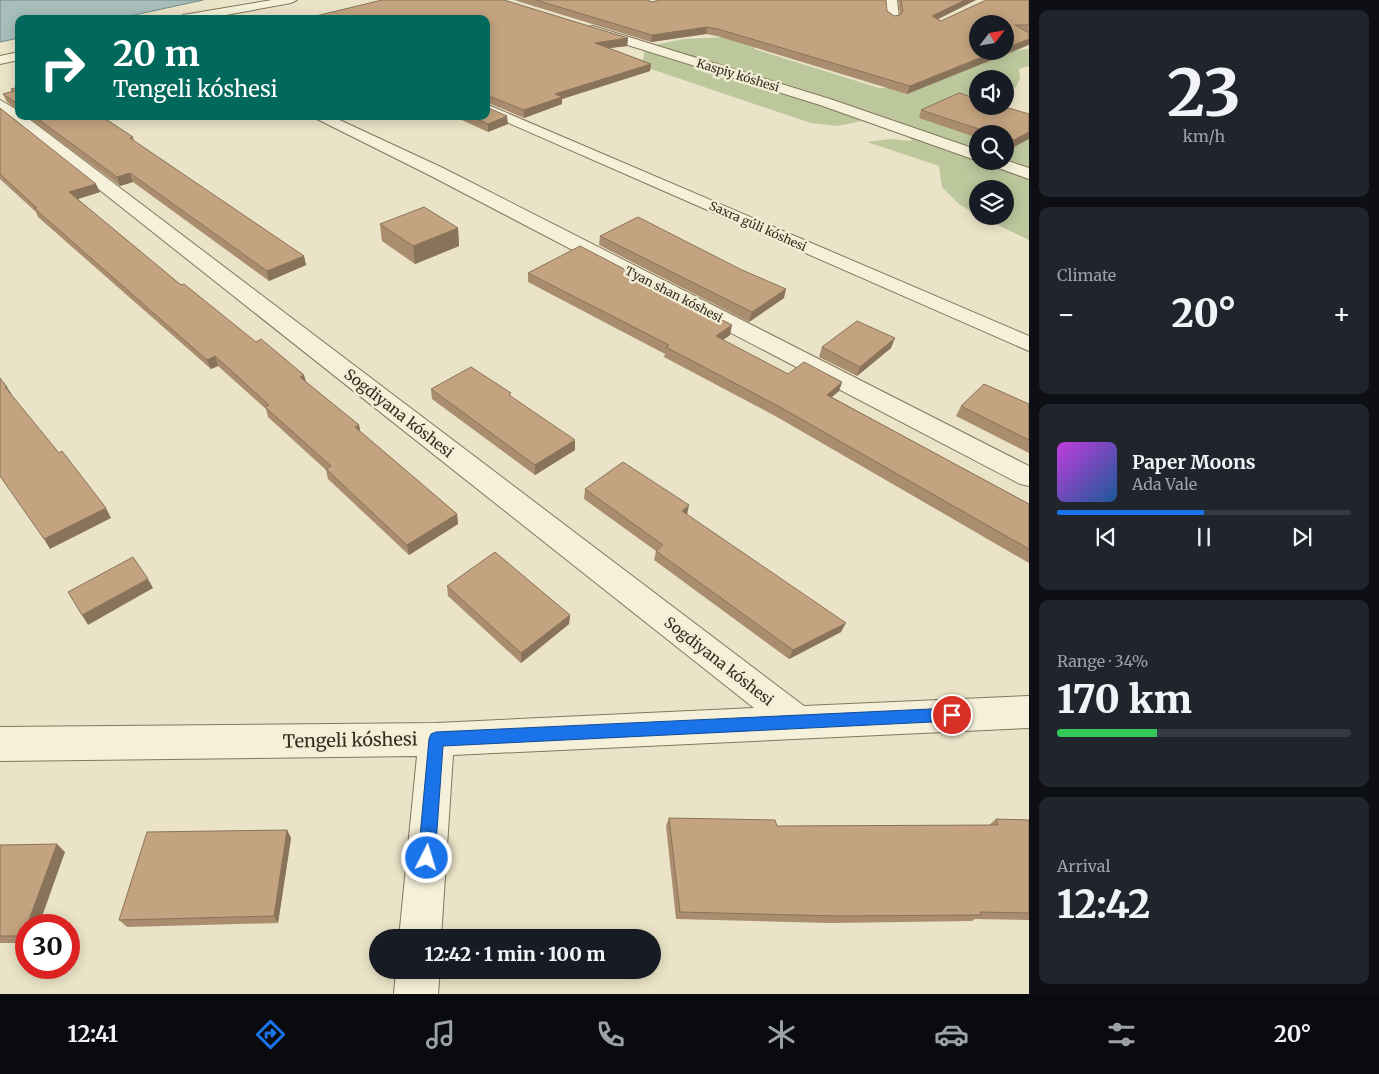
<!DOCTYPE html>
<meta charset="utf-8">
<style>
:root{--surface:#171b24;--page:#20242c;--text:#f1f3f6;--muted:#9ea1a6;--line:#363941;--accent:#1a73e8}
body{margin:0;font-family:Merriweather,serif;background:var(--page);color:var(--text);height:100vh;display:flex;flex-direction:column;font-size:19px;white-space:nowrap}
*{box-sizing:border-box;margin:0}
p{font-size:16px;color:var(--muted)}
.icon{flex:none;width:28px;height:28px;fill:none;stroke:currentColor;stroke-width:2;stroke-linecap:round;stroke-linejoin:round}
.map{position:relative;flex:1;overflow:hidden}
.details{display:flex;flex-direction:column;gap:10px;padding:10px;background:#0d0f14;width:350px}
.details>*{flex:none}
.hud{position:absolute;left:15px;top:15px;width:475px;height:105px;border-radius:10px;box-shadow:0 2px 12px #0003;background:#00695c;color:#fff;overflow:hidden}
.needle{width:32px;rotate:59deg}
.buttons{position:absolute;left:969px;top:15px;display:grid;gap:10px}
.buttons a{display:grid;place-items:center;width:45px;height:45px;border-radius:50%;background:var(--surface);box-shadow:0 2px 12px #0003;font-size:25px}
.speed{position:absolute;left:15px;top:914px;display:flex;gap:10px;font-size:25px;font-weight:700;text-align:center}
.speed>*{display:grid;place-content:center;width:65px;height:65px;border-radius:50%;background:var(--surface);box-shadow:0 2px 12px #0003;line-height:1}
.speed .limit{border:8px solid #d22;background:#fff;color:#111}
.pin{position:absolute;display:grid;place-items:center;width:42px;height:42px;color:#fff;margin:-21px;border:2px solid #fff;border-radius:50%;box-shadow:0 1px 5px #0007}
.me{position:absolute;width:55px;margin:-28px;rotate:5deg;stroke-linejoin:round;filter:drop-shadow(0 0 4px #0008)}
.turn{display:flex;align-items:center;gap:18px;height:105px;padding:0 15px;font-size:22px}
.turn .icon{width:65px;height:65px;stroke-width:2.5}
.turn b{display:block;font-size:35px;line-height:42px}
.big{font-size:38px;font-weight:800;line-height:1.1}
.details .widget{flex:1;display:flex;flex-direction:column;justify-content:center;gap:8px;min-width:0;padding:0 18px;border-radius:10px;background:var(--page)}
.details .dial{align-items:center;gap:0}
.dial b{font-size:65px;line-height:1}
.song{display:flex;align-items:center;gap:15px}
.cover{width:60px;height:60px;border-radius:8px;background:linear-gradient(135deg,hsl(290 70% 55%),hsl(210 70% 35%))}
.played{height:5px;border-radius:2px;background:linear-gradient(90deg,var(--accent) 50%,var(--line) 50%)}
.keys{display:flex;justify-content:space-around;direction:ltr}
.heat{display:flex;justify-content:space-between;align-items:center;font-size:28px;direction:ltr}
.charge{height:8px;border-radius:4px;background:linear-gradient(90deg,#34c759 34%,var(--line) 0)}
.trip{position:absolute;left:369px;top:929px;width:292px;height:50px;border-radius:25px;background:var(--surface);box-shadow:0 2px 12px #0003;font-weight:800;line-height:50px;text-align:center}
.tab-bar{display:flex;height:80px;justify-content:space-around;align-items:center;background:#090b0e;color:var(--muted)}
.tab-bar .icon{width:35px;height:35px}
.tab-bar .selected{color:var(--accent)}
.tab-bar b{font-size:22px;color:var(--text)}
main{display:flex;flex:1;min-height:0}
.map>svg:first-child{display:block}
.green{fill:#bdc79c;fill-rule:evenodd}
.water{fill:#a7beba;stroke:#6f8b88}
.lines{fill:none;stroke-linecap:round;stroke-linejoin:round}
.minor-casing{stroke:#84765e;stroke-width:2}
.path{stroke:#84765e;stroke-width:1;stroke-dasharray:2 1;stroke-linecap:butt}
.minor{fill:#f5f0d9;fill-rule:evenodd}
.wall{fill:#a98d6e}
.shaded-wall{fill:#89735a}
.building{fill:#c4a480;stroke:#89735a}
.route{fill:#1a73e8;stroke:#114b97}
.labels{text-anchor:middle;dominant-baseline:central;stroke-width:5;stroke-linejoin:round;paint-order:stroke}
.far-street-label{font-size:12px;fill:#352d20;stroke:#f2edd5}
.street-label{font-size:15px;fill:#352d20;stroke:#f2edd5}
.near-street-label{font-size:18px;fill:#352d20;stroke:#f2edd5}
</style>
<main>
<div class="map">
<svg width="1029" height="994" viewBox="0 0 1029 994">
<rect width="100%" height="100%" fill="#eae3c7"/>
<!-- green -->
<path class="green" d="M729,37L758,42L754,49L879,88L899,87L998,52L1029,49V66L1019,69L1020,79L1016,87L1005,90V79H978V106L1029,128V240L979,216H1005V189H978L977,215L959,204L942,187L939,166L867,142L890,139L912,141L899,125L862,121L837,126L811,123L642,66L645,47L684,39ZM978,134H1005V161H978Z"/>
<!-- water -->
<polygon class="water" points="0,0 203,0 116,19 19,19 19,38 0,42"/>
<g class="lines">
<!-- minor casing -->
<g class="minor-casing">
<g id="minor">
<polygon points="272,0 297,0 291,3 204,19 177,19 183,15"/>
<polygon points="885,0 897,0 899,18 897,20 893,21 887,18"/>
<polygon points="593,26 830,99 978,150 978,161 820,105 589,33 587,30 589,27"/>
<polygon points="19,52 19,60 0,64 0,56"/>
<polygon points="0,100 19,111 19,116 25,116 804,706 1029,696 1029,728 453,755 441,938 399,938 417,756 0,761 0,727 436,723 754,708 0,111"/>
<polygon points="486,104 1029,336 1029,351 486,113"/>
<polygon points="311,116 331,116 443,168 1029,466 1029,486 1020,484 431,176"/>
<polygon points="1005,160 1029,168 1029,179 987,164 985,161"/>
<polygon points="396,970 440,970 438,994 394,994"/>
</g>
</g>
<!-- path -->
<polyline class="path" points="149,19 160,16"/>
<!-- minor -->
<use href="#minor" class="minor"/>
</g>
<!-- wall -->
<g class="wall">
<polygon points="382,0 504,0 628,38 627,46 609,48 651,64 650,71 562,99 562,104 524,118 486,102 486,19 316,19 316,16"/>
<polygon points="514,0 647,0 652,2 887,11 894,16 900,15 900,14 898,0 976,0 938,19 941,21 1029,0 1029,32 1027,32 907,94 717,36 706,34 651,42"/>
<polygon points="19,87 19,111 7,102 3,94 12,92 11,89"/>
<polygon points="0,108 100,192 77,199 181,285 306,382 359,425 360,431 457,514 458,524 409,555 328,479 326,470 268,417 266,409 218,366 211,369 38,217 36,212 0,179"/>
<polygon points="921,110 1029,114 1029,139 1010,149 1005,147 1005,134 978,134 978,138 919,118"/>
<polygon points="26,116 101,116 133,137 134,141 304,256 306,265 269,281 133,182 120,186"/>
<polygon points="453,116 486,116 508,124 488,132"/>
<polygon points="380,224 458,228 459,246 415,264 382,241"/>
<polygon points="600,236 742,270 784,298 749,322 599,245"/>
<polygon points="528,273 730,335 723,340 788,374 842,382 839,391 832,397 1029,504 1029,563 777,417 664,357 665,354 528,282"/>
<polygon points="822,347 891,348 857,376 819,357"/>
<polygon points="431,389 575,450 535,475 432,399"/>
<polygon points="1029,404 1029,453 956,416 961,406"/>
<polygon points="585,489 687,514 841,632 789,659 654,560 656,551 584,499"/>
<polygon points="447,586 570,615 569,624 521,663 448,596"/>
<polygon points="669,818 777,826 989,825 996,819 1029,820 1029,920 975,919 972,921 831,923 676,919 666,826"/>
<polygon points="287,830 291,838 278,923 127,927 119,920"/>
<polygon points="0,845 65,852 26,925 26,943 0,943"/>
</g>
<!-- shaded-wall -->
<g class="shaded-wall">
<polygon points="965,0 976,0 930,23 932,16"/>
<polygon points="707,27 706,34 651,42 652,35"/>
<polygon points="628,38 627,46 595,50 595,43"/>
<polygon points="1029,39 1029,45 907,94 910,86 997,51 1005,51 1005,48"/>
<polygon points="651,64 650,71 562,99 562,104 524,118 524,110 555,94"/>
<polygon points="507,116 508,124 488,132 488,124"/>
<polygon points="1029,132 1029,139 1010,149 1014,140"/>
<polygon points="130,173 133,182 120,186 117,177"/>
<polygon points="96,184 100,192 72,201 69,192"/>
<polygon points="458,228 459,246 415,264 413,246"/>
<polygon points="304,256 306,265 269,281 267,271"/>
<polygon points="786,289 784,298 749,322 752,312"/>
<polygon points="732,325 730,335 714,346 716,336"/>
<polygon points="895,338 891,348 857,376 860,367"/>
<polygon points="215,356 218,366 211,369 207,360"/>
<polygon points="304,375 307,385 300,377"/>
<polygon points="842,382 839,391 823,404 827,395"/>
<polygon points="5,387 7,387 13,396"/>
<polygon points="359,425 361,435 355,427"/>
<polygon points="575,440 575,450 535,475 535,465"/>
<polygon points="689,505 687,515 682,511"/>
<polygon points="106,508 111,518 50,549 44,539"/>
<polygon points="457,514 458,524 409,555 407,545"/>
<polygon points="148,579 153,588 88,625 82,615"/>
<polygon points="570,615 569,624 521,663 521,653"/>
<polygon points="846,623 841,632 789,659 793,650"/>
<polygon points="287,830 291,838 278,923 274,916"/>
<polygon points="57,844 65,852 39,925 27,925"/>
<polygon points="26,926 26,939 23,936"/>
</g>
<!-- building -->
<g class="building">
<polygon points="382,0 504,0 628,38 595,43 651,64 555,94 562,97 524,110 486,95 486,19 322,19 316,16"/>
<polygon points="536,0 647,0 652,2 659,0 886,0 887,11 894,16 900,15 903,11 901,0 965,0 932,16 941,21 986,0 1029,0 1029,25 1015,25 1029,33 1029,39 1005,48 1005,24 978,24 978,51 997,51 910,86 718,29 707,27 652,35"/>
<polygon points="19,87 19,105 3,94 14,91 11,89"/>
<polygon points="959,93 978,99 978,106 1002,106 1029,114 1029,132 1014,140 1005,137 1005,134 994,134 921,110"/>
<polygon points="486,107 507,116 488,124 470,116 486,116"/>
<polygon points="0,108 96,184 69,192 181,285 184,284 256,342 261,339 304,375 300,377 359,425 355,427 457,514 407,545 326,469 331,466 265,407 269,405 215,356 207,360 34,208 37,208 0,174"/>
<polygon points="34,116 101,116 133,137 130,138 304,256 267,271 130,173 117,177"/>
<polygon points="424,207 458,228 413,246 380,224"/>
<polygon points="638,217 742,270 786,289 752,312 600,236"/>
<polygon points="580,246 732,325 716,336 788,374 804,362 842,382 827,395 1029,504 1029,549 780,407 666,347 669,345 528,273"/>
<polygon points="857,321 895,338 860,367 822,347"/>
<polygon points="471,367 511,393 509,395 575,440 535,465 431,389"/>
<polygon points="0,378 7,387 5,387 59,453 62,451 106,508 44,539 0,476"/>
<polygon points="984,384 1029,404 1029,440 961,406"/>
<polygon points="623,462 689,505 682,511 846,623 793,650 656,551 663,545 585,489"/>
<polygon points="495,552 570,615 521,653 447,586"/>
<polygon points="133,557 148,579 82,615 68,592"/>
<polygon points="669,818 775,820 777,826 998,825 996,819 1029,820 1029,913 980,912 981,915 838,916 680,912"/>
<polygon points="287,830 274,916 119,920 147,832"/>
<polygon points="57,844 23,936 0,936 0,845"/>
</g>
<!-- route -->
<polygon class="route" points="952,708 957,710 959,715 957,719 952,721 443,746 435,858 432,864 427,866 421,864 418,858 429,739 431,734 436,732"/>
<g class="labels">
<!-- far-street labels -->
<g class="far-street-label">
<text transform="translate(738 75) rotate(17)">Kaspiy kóshesi</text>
<text transform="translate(758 226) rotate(24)">Saxra gúli kóshesi</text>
<text transform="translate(674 294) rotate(27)">Tyan shan kóshesi</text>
</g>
<!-- street labels -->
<g class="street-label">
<text transform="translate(399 413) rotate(38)">Sogdiyana kóshesi</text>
<text transform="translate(719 661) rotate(38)">Sogdiyana kóshesi</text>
</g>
<!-- near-street labels -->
<g class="near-street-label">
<text transform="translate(350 740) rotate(-1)">Tengeli kóshesi</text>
</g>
</g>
</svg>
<div class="buttons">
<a><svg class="needle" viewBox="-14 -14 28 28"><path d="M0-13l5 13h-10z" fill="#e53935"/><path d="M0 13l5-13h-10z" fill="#9ea1a6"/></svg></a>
<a><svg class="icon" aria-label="sound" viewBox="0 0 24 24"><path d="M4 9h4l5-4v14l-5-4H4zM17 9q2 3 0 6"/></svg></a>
<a><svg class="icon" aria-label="search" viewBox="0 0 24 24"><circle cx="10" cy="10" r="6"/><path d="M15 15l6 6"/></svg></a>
<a><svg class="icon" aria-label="layers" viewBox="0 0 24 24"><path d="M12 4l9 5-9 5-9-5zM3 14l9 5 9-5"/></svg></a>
</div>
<div class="speed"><div class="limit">30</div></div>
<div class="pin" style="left:952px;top:715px;background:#d93025"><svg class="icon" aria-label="arrive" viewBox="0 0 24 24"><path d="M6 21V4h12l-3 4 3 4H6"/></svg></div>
<svg class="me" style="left:427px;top:858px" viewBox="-20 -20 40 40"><circle r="17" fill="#1a73e8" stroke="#fff" stroke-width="3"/><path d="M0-11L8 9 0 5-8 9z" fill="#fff"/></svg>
<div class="trip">12:42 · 1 min · 100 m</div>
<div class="hud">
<div class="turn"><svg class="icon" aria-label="right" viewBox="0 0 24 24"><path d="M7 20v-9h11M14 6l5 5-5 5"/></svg><div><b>20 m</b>Tengeli kóshesi</div></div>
</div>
</div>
<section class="details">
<div class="widget dial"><b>23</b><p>km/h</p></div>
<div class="widget"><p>Climate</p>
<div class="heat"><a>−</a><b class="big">20°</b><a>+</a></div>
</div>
<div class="widget">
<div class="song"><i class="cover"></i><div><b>Paper Moons</b><p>Ada Vale</p></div></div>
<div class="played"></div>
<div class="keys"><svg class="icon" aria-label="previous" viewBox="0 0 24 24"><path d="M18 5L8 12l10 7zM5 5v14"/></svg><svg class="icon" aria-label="pause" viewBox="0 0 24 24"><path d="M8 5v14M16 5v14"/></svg><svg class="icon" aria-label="next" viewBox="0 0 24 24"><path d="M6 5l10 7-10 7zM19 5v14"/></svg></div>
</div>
<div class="widget"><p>Range · 34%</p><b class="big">170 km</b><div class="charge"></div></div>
<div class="widget"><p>Arrival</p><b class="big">12:42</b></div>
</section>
</main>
<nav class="tab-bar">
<b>12:41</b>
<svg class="icon selected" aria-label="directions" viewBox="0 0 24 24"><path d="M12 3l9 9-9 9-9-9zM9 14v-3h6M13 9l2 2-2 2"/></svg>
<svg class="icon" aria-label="music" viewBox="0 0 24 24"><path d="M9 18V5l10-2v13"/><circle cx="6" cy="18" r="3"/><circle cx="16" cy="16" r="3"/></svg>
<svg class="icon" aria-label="phone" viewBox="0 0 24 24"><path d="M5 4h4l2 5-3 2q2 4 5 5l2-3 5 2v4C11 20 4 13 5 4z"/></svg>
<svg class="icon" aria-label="climate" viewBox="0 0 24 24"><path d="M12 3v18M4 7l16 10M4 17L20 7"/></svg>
<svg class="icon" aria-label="car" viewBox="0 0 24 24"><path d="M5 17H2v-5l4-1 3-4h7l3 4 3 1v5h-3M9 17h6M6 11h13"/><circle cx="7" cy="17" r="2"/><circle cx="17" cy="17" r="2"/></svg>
<svg class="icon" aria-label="filters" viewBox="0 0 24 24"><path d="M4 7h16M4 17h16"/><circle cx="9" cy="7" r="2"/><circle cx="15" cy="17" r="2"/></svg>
<b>20°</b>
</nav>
